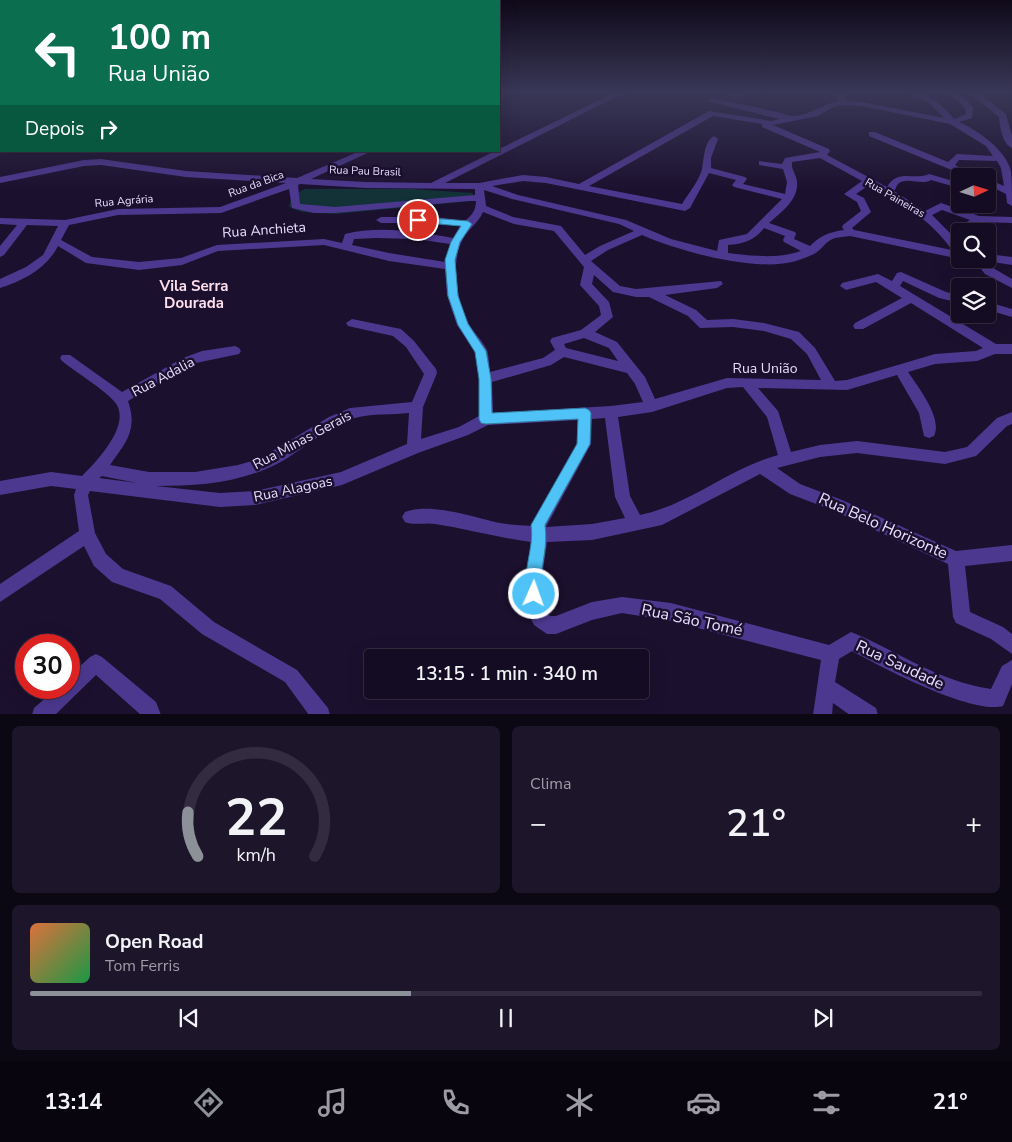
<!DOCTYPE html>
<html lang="pt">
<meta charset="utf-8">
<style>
:root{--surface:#140c22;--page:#1d152a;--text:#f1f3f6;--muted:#9d9ba5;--line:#332c40;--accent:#8c9099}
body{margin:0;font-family:"Nunito Sans",sans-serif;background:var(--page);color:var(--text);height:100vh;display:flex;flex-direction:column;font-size:19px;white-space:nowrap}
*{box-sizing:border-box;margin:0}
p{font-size:16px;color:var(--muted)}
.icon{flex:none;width:28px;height:28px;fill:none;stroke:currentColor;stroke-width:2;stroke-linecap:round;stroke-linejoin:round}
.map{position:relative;height:714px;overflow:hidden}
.side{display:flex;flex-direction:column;gap:12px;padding:12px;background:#0b0713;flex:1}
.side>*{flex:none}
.hud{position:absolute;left:0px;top:0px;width:500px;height:152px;box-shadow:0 5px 20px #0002,0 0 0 1px var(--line);background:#0b6e4f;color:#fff;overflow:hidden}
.needle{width:32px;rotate:86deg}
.tools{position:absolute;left:951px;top:168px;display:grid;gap:10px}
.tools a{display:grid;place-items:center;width:45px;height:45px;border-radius:5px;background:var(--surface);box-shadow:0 5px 20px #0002,0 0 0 1px var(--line);font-size:25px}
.speed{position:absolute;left:15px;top:634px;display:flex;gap:10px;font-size:25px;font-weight:700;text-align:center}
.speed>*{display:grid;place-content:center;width:65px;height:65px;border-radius:50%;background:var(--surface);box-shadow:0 5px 20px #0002,0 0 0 1px var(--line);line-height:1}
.speed .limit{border:8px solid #d22;background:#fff;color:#111}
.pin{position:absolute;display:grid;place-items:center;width:42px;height:42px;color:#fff;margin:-21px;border:2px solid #fff;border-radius:50%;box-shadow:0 1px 5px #0007}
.me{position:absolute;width:55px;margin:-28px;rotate:2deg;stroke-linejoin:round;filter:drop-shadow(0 0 4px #0008)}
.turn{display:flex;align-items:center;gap:18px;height:105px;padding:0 25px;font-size:22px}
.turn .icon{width:65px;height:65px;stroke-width:2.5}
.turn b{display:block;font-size:35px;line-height:42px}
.then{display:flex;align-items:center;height:48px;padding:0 25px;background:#0003;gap:10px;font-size:19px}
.big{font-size:38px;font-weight:600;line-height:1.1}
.side .widget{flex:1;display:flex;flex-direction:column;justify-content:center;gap:8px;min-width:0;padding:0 18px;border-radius:8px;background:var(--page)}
.side .dial{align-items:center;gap:0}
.dial svg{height:130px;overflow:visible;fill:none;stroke:var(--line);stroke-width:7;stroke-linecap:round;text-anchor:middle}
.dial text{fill:var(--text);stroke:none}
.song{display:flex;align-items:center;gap:15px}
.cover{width:60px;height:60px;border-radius:8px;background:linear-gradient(135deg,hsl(20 70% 55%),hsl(140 70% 35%))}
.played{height:5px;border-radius:2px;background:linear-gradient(90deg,var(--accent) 40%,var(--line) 40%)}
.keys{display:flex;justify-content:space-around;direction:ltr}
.heat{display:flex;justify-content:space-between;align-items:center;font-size:28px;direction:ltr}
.side .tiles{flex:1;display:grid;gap:12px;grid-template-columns:1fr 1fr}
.widget:last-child{grid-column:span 2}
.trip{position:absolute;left:364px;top:649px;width:285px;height:50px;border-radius:5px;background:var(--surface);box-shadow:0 5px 20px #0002,0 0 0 1px var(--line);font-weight:600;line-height:50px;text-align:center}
.tab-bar{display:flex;height:80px;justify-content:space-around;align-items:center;background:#08050e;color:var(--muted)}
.tab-bar .icon{width:35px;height:35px}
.tab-bar .current{color:var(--accent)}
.tab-bar b{font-size:22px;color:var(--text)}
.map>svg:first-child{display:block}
.green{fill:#123238}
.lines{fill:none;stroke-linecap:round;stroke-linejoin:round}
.minor{fill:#4d3890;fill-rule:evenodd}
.route{fill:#4fc3f7;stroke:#337fa1}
.labels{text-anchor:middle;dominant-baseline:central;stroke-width:5;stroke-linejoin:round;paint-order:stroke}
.far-street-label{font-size:11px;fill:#e8ddff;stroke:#1b102e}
.street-label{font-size:14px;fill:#e8ddff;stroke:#1b102e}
.neighbourhood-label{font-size:15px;font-weight:bold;fill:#ffdfed;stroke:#1b102e}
.near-street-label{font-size:16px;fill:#e8ddff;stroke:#1b102e}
</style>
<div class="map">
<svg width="1012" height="715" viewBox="0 0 1012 715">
<rect width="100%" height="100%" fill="#1b102e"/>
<!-- green -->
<polygon class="green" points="305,189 412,189 473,193 472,201 335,214 302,212 289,207 292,195"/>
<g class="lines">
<!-- minor -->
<g class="minor">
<polygon points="499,92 506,92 499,96"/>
<path d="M616,92H626L445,183H479L523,175L546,177L579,184L709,111L771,121L780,119L710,102L709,100L713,98L782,113C801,123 820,104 839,101L833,92H841L847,101L862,102L944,118L929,103L907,92C928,92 941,103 954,119L965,115L966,109L949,92H958L973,107L972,118L959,122C979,131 1006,150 1011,171C1012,182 1012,195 1012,206L1007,203L1006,194L988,185V179L1004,186L1001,168L997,161L959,160L955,165L977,176H960V181L952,186L931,180C923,186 905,176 898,184C896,186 896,189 894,191L925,211L941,203L979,216L1012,217V223L980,222L967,231H960V236L955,239L960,245V259L850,236C845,237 839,237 835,238C825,241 822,250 814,254C808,257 801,259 796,261C756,273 679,251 642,235L608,250L591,261L620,286L636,289L721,281L723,284L717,288L665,295L696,310L707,320L733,319L764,323L799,332L815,348L835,381L847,380L935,354L976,351L983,348L911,303L863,329H855L853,326L855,323L902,298L876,282L846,290L840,286L842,283L878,274L892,281L897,273L901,272L946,292L960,295V303L939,298L903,281L900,286L996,344H1012V354H995L977,361L935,364L908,372C918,387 943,418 934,436L929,438L924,436L919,413L897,375L847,390L758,388L778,411L791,452L820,445L857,441L945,452L967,447L997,418L1012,412V424L1007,426L976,456L945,464L857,453L820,457L777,468L800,484L842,500L956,551L1012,545V561L965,566L970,612L1003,627L1012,634V654L991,639L956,623L953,617L948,564L832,510L790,494L760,474L662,525L592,540L547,542C545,560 535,604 550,616H556L592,602L622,597L671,603L829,645L851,632C900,652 937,681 991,689L1002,666L1012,660V684L1003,706C972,715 881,667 852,651L839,659L835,682L876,708L878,715H850L833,703L832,715H813L821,660L671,621L622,613L592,620L556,634H547L534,625L526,609V580L531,542C499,538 468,529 435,524C425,522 415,526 405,522L402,517L405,512C430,502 473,517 500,523C510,525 520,525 531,526L577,443L578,420L488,425L468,435L418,453L342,485L255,505L220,507L90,491L88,495L95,533L106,554L123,569L171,586L214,622L297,670L328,708L330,715H309L285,682L202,634L160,599L112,582L94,566L84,546L0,602V584L79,531L74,495L76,489L51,486L0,495V481L51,472L82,476C96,462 134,423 114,401C102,388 77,373 62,361L60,358L62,355H70L122,392L183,358L202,351L235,346L239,348L241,351L239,354L191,364L128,401C138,430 126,442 110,465L149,472H195L238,465L259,459L329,417L350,408L412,402L424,374L406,347L393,336L348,326L346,323L352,319L401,329L414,341L436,369L437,373L423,407L421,439L459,427L479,416V379L475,352L457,325L447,295L445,269L389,261L324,245L218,251L182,265L139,270L86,263L58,246C47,268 23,281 0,288V279L26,267L43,255L58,226L27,225L4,255L0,257V246L17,225L0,224V218L65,220L118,209L220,207L286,183L186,177L101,165L84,166L0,183V177L84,160L101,159L186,171L297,178L360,151H372L311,179L366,182L431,183L495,151H499V149ZM844,105L862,106L950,124L986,146L993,156L957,154L948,162L875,132H869V136L959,173L950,180L929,174C914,181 898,168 887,187L827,155L830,151L829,149L773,125L818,116L833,107ZM713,116L762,124V127L820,152L785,158L782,164L759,161V165L783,169L787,182L785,194L743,184L747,179L745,177L711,168V158L718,139L714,136C704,141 704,159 702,169C699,181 688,194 682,204L589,186ZM820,158L862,181L844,194L857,202L861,211L843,225L842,227L844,230C829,232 820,236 810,246L794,239L796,234L795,232L769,223C781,212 799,200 797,181C796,174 791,170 792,162ZM709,173L736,180L732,185L734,187L782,199L747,234L719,240L717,251L671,239L626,220L518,195L492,186L523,181L546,183L685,211L690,208ZM300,184L366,188L475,189V195L335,207L300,204L298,185ZM869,185C900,201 931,220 952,250L854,230L852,228L871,212L864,198L856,194ZM289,189L292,208L314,213H335L468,201H476C476,210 472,215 465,221L436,217H381L376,220L381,223H436L460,226L453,238C420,232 379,225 345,234L342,243L324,239L217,245L181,258L139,262L92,257L61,240L69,225L118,215L221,213ZM484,190L512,199L619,224L634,231L600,246L585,255L561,226L513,217L486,206ZM942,210L970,220L950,233L932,215ZM483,212L514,224L554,231L584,267L580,285L599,306L601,315L581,330L552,338L550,341L555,350L543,358L490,372C489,365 489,356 487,350C482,340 474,333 469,324C457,302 451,266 461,243C467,229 478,224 483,212ZM764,228L785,236L783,240L784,242L801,251C778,259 752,256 728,253V245C743,244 754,241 764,228ZM376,238L416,239L450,244L445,262L389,253L352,245L354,239ZM594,275L613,292L636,297H649L688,316L700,328L733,327L764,331L791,339L807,354L821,380L727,378L655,399L645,377L617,342L595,332L613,317L609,302L592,284ZM584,338L609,348L618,361L566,348L564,344ZM564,357L627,373L635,384L643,402L611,406L493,413L492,382L551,365ZM743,387L767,417L778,455C729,468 689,505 640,515L630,496L618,417L652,412L727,388ZM409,413L407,444L341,472L255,491L220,493L156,486C194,486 230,484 266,469C297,457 322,428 355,418C372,413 392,415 409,413ZM605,418L615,497L625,518L592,524L546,527L591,444L592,419ZM102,476L137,483L99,478Z"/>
<polygon points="721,92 741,92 739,97"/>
<path d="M968,92H977L1006,114L1012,136V148C1002,143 1000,127 999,117Z"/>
<rect x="0" y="144" width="1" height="6"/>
<polygon points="988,254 1012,257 1012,265 986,261 993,268 1012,279 1012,288 985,274 973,259 988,259"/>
<polygon points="988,302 1012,309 1012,317 988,310"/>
<polygon points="96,654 102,657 156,702 161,715 141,715 96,675 55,715 32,715 34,708 57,688 69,688 69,676 90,657"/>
</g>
</g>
<!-- sky -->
<linearGradient id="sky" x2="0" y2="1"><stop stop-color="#0f0919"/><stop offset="0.48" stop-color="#393757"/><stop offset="1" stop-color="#393757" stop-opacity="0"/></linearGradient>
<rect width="1012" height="192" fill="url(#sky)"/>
<!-- route -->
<path class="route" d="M418,217L468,221L472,224L460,242L455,260L458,296L468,324L486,351L491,379L492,413L585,408L589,410L591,413L590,444L545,525C548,544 542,562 541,580C541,588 542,593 540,600L534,602L529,600C519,577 535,549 531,525L577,444L578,419L486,424L481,423L479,419V379L475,352L458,325L448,296L445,260L451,242L461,226L415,222L413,220Z"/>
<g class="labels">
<!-- far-street labels -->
<g class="far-street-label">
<text transform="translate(365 171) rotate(2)">Rua Pau Brasil</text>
<text transform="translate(256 184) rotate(-20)">Rua da Bica</text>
<text transform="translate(895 198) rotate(30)">Rua Paineiras</text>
<text transform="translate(124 201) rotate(-5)">Rua Agrária</text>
</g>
<!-- street labels -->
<g class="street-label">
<text transform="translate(264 230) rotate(-4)">Rua Anchieta</text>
<text x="765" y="368">Rua União</text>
<text transform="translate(163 377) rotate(-28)">Rua Adalia</text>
<text transform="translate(302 440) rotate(-28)">Rua Minas Gerais</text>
<text transform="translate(293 489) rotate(-12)">Rua Alagoas</text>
</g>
<!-- neighbourhood labels -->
<g class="neighbourhood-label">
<text x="194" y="286">Vila Serra<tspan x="194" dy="17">Dourada</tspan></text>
</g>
<!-- near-street labels -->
<g class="near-street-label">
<text transform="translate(883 526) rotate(24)">Rua Belo Horizonte</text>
<text transform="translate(692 620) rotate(12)">Rua São Tomé</text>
<text transform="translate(900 665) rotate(25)">Rua Saudade</text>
</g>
</g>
</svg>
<div class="tools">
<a><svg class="needle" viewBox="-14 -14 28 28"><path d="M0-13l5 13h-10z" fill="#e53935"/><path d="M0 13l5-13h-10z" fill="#9d9ba5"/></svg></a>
<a><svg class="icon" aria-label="search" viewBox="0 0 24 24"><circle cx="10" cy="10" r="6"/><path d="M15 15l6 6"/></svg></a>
<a><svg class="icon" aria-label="layers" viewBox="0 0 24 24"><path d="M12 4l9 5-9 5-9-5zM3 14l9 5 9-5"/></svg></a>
</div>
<div class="speed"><div class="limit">30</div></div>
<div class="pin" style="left:418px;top:220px;background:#d93025"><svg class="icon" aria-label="arrive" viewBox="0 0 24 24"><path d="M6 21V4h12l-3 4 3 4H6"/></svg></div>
<svg class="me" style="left:534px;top:594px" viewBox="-20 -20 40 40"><circle r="17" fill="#4fc3f7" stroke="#fff" stroke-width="3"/><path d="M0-11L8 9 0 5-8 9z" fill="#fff"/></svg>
<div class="trip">13:15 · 1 min · 340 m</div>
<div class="hud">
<div class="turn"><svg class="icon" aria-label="left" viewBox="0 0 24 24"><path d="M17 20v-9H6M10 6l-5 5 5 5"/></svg><div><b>100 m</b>Rua União</div></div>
<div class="then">Depois<svg class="icon" aria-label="right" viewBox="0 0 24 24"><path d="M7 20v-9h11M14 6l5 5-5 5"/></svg></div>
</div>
</div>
<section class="side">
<div class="tiles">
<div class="widget dial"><svg viewBox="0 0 100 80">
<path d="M14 69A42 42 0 1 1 86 69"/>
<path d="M14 69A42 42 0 0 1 8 42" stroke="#8c9099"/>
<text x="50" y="56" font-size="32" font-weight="700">22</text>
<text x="50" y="72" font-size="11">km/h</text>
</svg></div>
<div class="widget"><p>Clima</p>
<div class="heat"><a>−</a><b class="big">21°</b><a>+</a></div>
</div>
<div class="widget">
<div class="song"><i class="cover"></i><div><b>Open Road</b><p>Tom Ferris</p></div></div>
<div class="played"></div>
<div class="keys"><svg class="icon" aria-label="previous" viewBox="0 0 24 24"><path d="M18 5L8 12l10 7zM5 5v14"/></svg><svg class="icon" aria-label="pause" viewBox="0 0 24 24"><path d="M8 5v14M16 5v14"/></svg><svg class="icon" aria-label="next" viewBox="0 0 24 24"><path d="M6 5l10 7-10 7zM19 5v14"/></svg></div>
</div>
</div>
</section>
<nav class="tab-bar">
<b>13:14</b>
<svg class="icon current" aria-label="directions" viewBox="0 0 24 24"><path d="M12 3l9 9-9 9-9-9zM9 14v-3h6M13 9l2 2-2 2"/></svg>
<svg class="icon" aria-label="music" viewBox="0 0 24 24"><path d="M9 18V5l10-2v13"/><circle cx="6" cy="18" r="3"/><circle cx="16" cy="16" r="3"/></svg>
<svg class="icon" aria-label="phone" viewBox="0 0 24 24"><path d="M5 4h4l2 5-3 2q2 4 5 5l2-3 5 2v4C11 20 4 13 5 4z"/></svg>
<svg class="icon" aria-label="climate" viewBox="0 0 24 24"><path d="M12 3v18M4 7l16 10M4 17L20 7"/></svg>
<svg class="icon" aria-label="car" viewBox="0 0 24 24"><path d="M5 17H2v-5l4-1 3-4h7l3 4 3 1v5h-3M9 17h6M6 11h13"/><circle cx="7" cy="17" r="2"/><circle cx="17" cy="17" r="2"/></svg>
<svg class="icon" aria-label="filters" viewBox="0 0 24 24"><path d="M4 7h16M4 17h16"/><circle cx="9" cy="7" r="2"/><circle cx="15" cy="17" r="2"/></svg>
<b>21°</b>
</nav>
